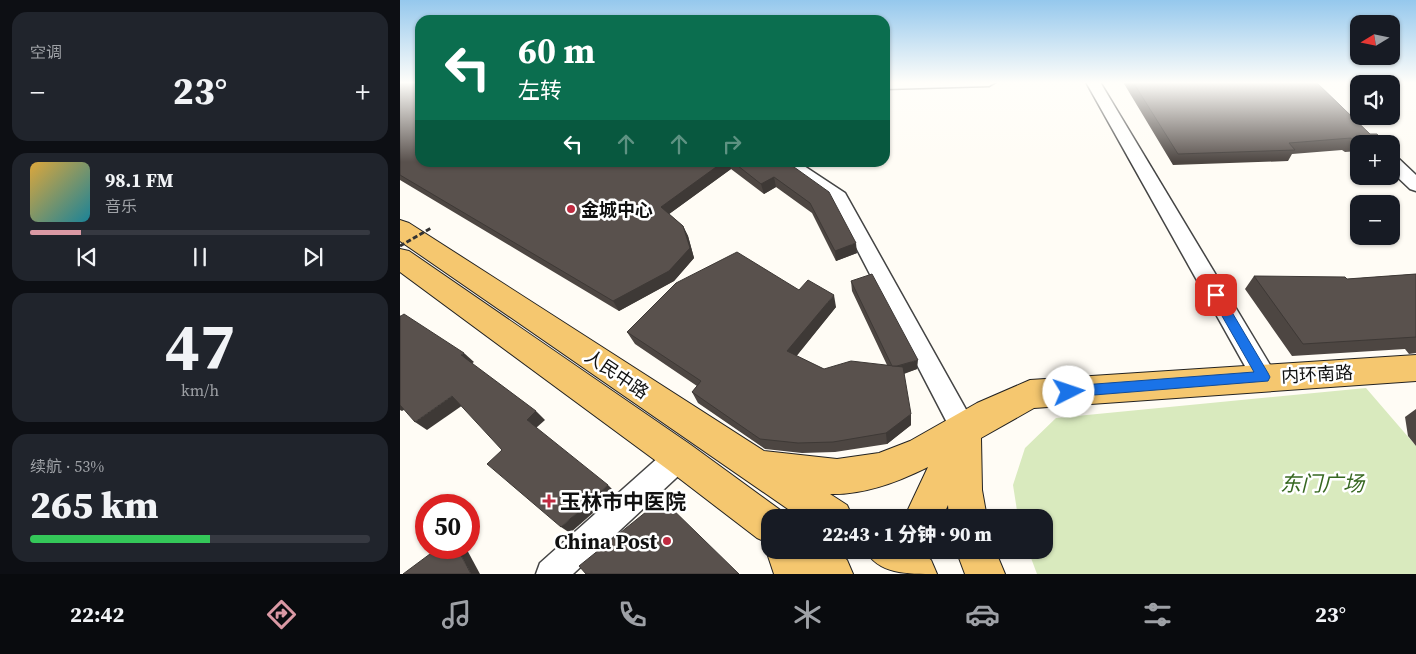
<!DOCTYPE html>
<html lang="zh">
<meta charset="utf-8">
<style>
:root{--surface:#171b24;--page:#20242c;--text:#f1f3f6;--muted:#9ea1a6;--line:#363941;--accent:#da99a4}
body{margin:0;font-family:"Source Serif 4","Noto Sans SC",serif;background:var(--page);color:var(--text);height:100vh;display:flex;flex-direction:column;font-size:19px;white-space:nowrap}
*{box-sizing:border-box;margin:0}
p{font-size:16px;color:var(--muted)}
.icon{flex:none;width:28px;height:28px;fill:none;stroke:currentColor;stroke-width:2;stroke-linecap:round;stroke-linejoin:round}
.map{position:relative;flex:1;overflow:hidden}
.details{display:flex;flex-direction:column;gap:12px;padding:12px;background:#0d0f14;width:400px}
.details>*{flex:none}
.banner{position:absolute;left:15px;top:15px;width:475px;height:152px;border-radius:15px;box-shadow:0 1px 4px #0004;background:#0b6e4f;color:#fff;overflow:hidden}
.needle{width:32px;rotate:260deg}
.buttons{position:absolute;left:950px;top:15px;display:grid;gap:10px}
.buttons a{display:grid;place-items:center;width:50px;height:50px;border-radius:10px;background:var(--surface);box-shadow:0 1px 4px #0004;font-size:25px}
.speed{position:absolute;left:15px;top:494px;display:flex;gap:10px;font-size:25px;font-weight:700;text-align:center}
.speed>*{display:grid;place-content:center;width:65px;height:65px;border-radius:50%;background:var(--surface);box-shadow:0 1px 4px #0004;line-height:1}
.speed .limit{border:8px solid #d22;background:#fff;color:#111}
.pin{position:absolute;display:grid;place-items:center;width:42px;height:42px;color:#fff;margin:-21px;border-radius:10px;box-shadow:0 2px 8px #0006}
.me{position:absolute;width:55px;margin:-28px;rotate:86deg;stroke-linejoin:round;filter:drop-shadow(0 0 4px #0008)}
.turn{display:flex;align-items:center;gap:18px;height:105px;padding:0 20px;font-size:22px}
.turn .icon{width:65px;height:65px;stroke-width:2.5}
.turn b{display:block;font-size:35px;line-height:42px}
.lanes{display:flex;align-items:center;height:48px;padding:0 20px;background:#0003;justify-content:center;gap:25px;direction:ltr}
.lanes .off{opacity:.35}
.big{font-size:38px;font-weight:800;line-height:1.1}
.details .card{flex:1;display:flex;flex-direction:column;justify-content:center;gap:8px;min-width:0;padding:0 18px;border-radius:15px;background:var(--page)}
.details .dial{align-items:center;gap:0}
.dial b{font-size:65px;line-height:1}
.song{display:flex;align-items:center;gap:15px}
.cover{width:60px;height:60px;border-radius:8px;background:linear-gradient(135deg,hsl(40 70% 55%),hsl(190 70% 35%))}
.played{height:5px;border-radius:2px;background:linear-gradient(90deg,var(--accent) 15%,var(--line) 15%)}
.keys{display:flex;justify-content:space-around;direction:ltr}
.heat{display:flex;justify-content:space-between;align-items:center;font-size:28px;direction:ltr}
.charge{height:8px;border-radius:4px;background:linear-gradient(90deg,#34c759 53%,var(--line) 0)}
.trip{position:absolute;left:361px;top:509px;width:292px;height:50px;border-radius:15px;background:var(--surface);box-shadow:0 1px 4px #0004;font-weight:800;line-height:50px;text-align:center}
.tab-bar{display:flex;height:80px;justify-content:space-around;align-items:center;background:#090b0e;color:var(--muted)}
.tab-bar .icon{width:35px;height:35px}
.tab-bar .current{color:var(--accent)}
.tab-bar b{font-size:22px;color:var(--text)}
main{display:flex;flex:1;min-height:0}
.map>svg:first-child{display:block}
.green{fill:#d9eabe}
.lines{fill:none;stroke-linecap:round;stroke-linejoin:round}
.minor-casing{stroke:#444;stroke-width:3}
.major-casing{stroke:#222;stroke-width:2}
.minor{fill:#fff;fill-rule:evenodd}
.major{fill:#f5c76f;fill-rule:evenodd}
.path-bridge{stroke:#333;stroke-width:3;stroke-dasharray:5 2.5;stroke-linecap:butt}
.wall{fill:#4d4642}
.shaded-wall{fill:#3e3936}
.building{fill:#59514d;stroke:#3e3936}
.route{fill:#1a73e8;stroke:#114b97}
.poi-dot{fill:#bf2b40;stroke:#fff;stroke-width:2}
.labels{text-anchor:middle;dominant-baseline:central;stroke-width:5;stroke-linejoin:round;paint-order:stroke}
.poi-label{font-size:18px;font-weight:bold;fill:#111;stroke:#fff;text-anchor:start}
.street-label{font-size:18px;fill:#111;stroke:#fff}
.near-park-label{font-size:21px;font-style:italic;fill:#376821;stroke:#fff}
.near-poi-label{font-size:21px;font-weight:bold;fill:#111;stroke:#fff;text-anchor:start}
</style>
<main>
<section class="details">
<div class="card"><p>空调</p>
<div class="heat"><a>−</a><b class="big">23°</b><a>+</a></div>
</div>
<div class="card">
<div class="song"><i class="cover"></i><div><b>98.1 FM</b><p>音乐</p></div></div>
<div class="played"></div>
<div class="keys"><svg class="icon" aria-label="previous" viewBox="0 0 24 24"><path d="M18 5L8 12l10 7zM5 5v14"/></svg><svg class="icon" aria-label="pause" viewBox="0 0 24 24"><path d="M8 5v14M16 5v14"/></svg><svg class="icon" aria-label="next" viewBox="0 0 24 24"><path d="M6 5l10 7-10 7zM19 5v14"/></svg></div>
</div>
<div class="card dial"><b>47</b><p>km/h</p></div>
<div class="card"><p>续航 · 53%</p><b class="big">265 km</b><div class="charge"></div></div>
</section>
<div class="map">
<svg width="1016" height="574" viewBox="0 0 1016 574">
<rect width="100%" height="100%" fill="#fffcf5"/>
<!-- green -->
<polygon class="green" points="966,388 1016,446 1016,574 637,574 628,550 645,550 645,518 618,517 613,485 625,448 656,418"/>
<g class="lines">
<!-- minor casing -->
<g class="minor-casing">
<g id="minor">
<polygon points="485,82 596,82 589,86 485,89"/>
<polygon points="686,82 700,82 873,370 876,377 873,384 864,387 855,384"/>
<polygon points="991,156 997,157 1016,175 1016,191 1010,189 991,171"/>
<polygon points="377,162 398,162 445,193 573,422 577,430 573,438 564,442 555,438 432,201"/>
<polygon points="279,444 289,448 292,457 289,466 173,574 136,574 140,563 269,448"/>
</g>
</g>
<!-- major casing -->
<g class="major-casing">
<g id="major">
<path d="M0,220L9,223L364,451L437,459L479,453L510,441L577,403L630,380L1016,355V381L634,408L581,438L582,490L587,518H549L548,505L542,518H504L528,467C498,482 464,495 430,494L447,505L453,518H401L0,241Z"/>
<polygon points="0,249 9,251 291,445 383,512 386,518 370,518 370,550 434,550 447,560 453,574 374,574 366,550 368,543 357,538 267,469 0,272"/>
<path d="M465,550H517L531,560L537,574C505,574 479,574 465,550Z"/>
<polygon points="556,550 595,550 605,574 565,574"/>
</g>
</g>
<!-- minor -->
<use href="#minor" class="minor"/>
<!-- major -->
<use href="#major" class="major"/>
<!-- path-bridge -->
<polyline class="path-bridge" points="0,246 31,228"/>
</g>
<!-- wall -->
<g class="wall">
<polygon points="0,82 20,162 387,162 457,253 436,261 412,213 376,187 364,194 331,169 269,214 283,226 288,236 294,258 274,281 219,311 0,180"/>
<polygon points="723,82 916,82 970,134 982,139 978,144 959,144 959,151 945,152 942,150 892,154 888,161 773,165"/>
<polygon points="1016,274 1016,353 1009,354 1005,349 892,356 845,289 854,276 947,279"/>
<polygon points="451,281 517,369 504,374 511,425 487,444 435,452 402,453 365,449 298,403 292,392 297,386 235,344 227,332 399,290 436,307 396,356 424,369 487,365 452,291"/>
<polygon points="1016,409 1016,446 1008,436 1005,417"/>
</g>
<!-- shaded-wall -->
<g class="shaded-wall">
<polygon points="323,162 329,162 331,169 265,217 261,207"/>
<polygon points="374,177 376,187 364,194 361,184"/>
<polygon points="283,226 288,236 294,258 274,281 219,311 213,301"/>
<polygon points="456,243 457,253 436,261 435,251"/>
<polygon points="434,295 436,307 391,363 387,351"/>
<polygon points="64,353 74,362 71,364 61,355"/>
<polygon points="518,360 517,369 493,377 493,368"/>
<polygon points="52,396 63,405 27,430 15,422"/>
<polygon points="0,403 7,408 2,411 0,410"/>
<polygon points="136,411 145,420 136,428 127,420"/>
<polygon points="511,414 511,425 487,444 486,433"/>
<polygon points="208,485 216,493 170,533 161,527"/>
<polygon points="57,548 66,548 80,574 71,574"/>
</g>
<!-- building -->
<g class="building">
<polygon points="0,82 20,82 20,162 323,162 261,207 283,226 290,248 269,271 213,301 0,175"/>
<polygon points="733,82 916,82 970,134 977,134 982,139 953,141 951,138 889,143 895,150 778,154"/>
<polygon points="333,162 387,162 429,192 456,243 435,251 410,203 374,177 361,184"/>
<polygon points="337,252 399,290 408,280 434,295 387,351 424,369 451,361 503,367 511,414 486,433 433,442 398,443 360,439 292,392 301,381 227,332 276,283"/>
<polygon points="472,274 518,360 497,366 492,366 451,281"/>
<polygon points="1016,274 1016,337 903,344 854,276 945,277 947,279"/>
<polygon points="4,314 64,353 61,355 136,411 127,420 208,485 161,527 87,464 102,450 52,396 15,422 0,405 0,316 1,316"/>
<polygon points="262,499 339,574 186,574 179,566"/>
<polygon points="38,548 57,548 71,574 3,574"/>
</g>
<!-- sky -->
<linearGradient id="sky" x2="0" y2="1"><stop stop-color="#95c8ed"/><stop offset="0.51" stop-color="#fffefa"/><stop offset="1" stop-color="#fffefa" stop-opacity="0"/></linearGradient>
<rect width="1016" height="162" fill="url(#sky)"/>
<!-- route -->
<polygon class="route" points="816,290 820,292 868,373 870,377 868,381 669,397 664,396 662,392 664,387 669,386 854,372 810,295"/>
<!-- markers -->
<g class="poi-dot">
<circle cx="171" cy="209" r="5"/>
<path d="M146.5 493.5h5v5h5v5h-5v5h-5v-5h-5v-5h5z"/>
<circle cx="267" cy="541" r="5"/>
</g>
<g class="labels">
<!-- poi labels -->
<g class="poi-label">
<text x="181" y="209">金城中心</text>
</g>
<!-- street labels -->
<g class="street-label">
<text transform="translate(217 374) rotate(34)">人民中路</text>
<text transform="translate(917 374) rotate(-3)">内环南路</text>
</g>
<!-- near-park labels -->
<g class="near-park-label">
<text x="922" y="483">东门广场</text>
</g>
<!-- near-poi labels -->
<g class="near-poi-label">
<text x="160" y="501">玉林市中医院</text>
<text x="257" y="541" text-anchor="end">China Post</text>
</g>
</g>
</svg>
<div class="buttons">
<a><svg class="needle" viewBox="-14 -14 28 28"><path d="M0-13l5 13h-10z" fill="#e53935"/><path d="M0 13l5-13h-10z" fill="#9ea1a6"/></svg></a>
<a><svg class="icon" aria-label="sound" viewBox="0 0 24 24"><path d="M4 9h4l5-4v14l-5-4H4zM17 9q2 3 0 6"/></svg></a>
<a>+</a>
<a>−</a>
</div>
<div class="speed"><div class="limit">50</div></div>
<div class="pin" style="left:816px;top:295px;background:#d93025"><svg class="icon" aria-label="arrive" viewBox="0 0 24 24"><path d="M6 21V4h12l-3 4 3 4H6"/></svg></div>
<svg class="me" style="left:669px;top:392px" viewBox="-20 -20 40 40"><circle r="19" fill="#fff"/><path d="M0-13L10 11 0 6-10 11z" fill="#1a73e8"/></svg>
<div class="trip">22:43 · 1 分钟 · 90 m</div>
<div class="banner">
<div class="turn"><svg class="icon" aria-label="left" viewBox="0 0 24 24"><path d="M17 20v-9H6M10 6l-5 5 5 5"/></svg><div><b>60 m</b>左转</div></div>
<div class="lanes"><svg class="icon" aria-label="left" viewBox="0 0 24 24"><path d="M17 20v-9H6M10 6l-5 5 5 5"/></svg><svg class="icon off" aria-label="ahead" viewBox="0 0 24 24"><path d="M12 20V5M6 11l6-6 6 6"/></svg><svg class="icon off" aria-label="ahead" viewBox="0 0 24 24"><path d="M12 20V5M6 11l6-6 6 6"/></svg><svg class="icon off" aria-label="right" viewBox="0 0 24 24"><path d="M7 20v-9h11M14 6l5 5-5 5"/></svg></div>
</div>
</div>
</main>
<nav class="tab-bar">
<b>22:42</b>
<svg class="icon current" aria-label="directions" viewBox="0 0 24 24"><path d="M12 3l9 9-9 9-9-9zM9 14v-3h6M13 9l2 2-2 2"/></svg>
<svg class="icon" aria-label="music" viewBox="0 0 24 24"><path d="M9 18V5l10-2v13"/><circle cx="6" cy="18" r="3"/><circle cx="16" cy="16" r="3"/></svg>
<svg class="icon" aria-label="phone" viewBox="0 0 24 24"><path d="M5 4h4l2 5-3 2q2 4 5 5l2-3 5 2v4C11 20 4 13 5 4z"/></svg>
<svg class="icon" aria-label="climate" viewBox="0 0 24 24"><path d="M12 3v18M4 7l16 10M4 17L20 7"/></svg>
<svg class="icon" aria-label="car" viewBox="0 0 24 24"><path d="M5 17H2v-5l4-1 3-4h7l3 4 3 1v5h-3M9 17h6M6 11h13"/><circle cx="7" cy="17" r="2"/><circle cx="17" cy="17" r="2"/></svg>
<svg class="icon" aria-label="filters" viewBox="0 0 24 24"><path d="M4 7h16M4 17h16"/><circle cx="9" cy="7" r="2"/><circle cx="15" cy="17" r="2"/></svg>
<b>23°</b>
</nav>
